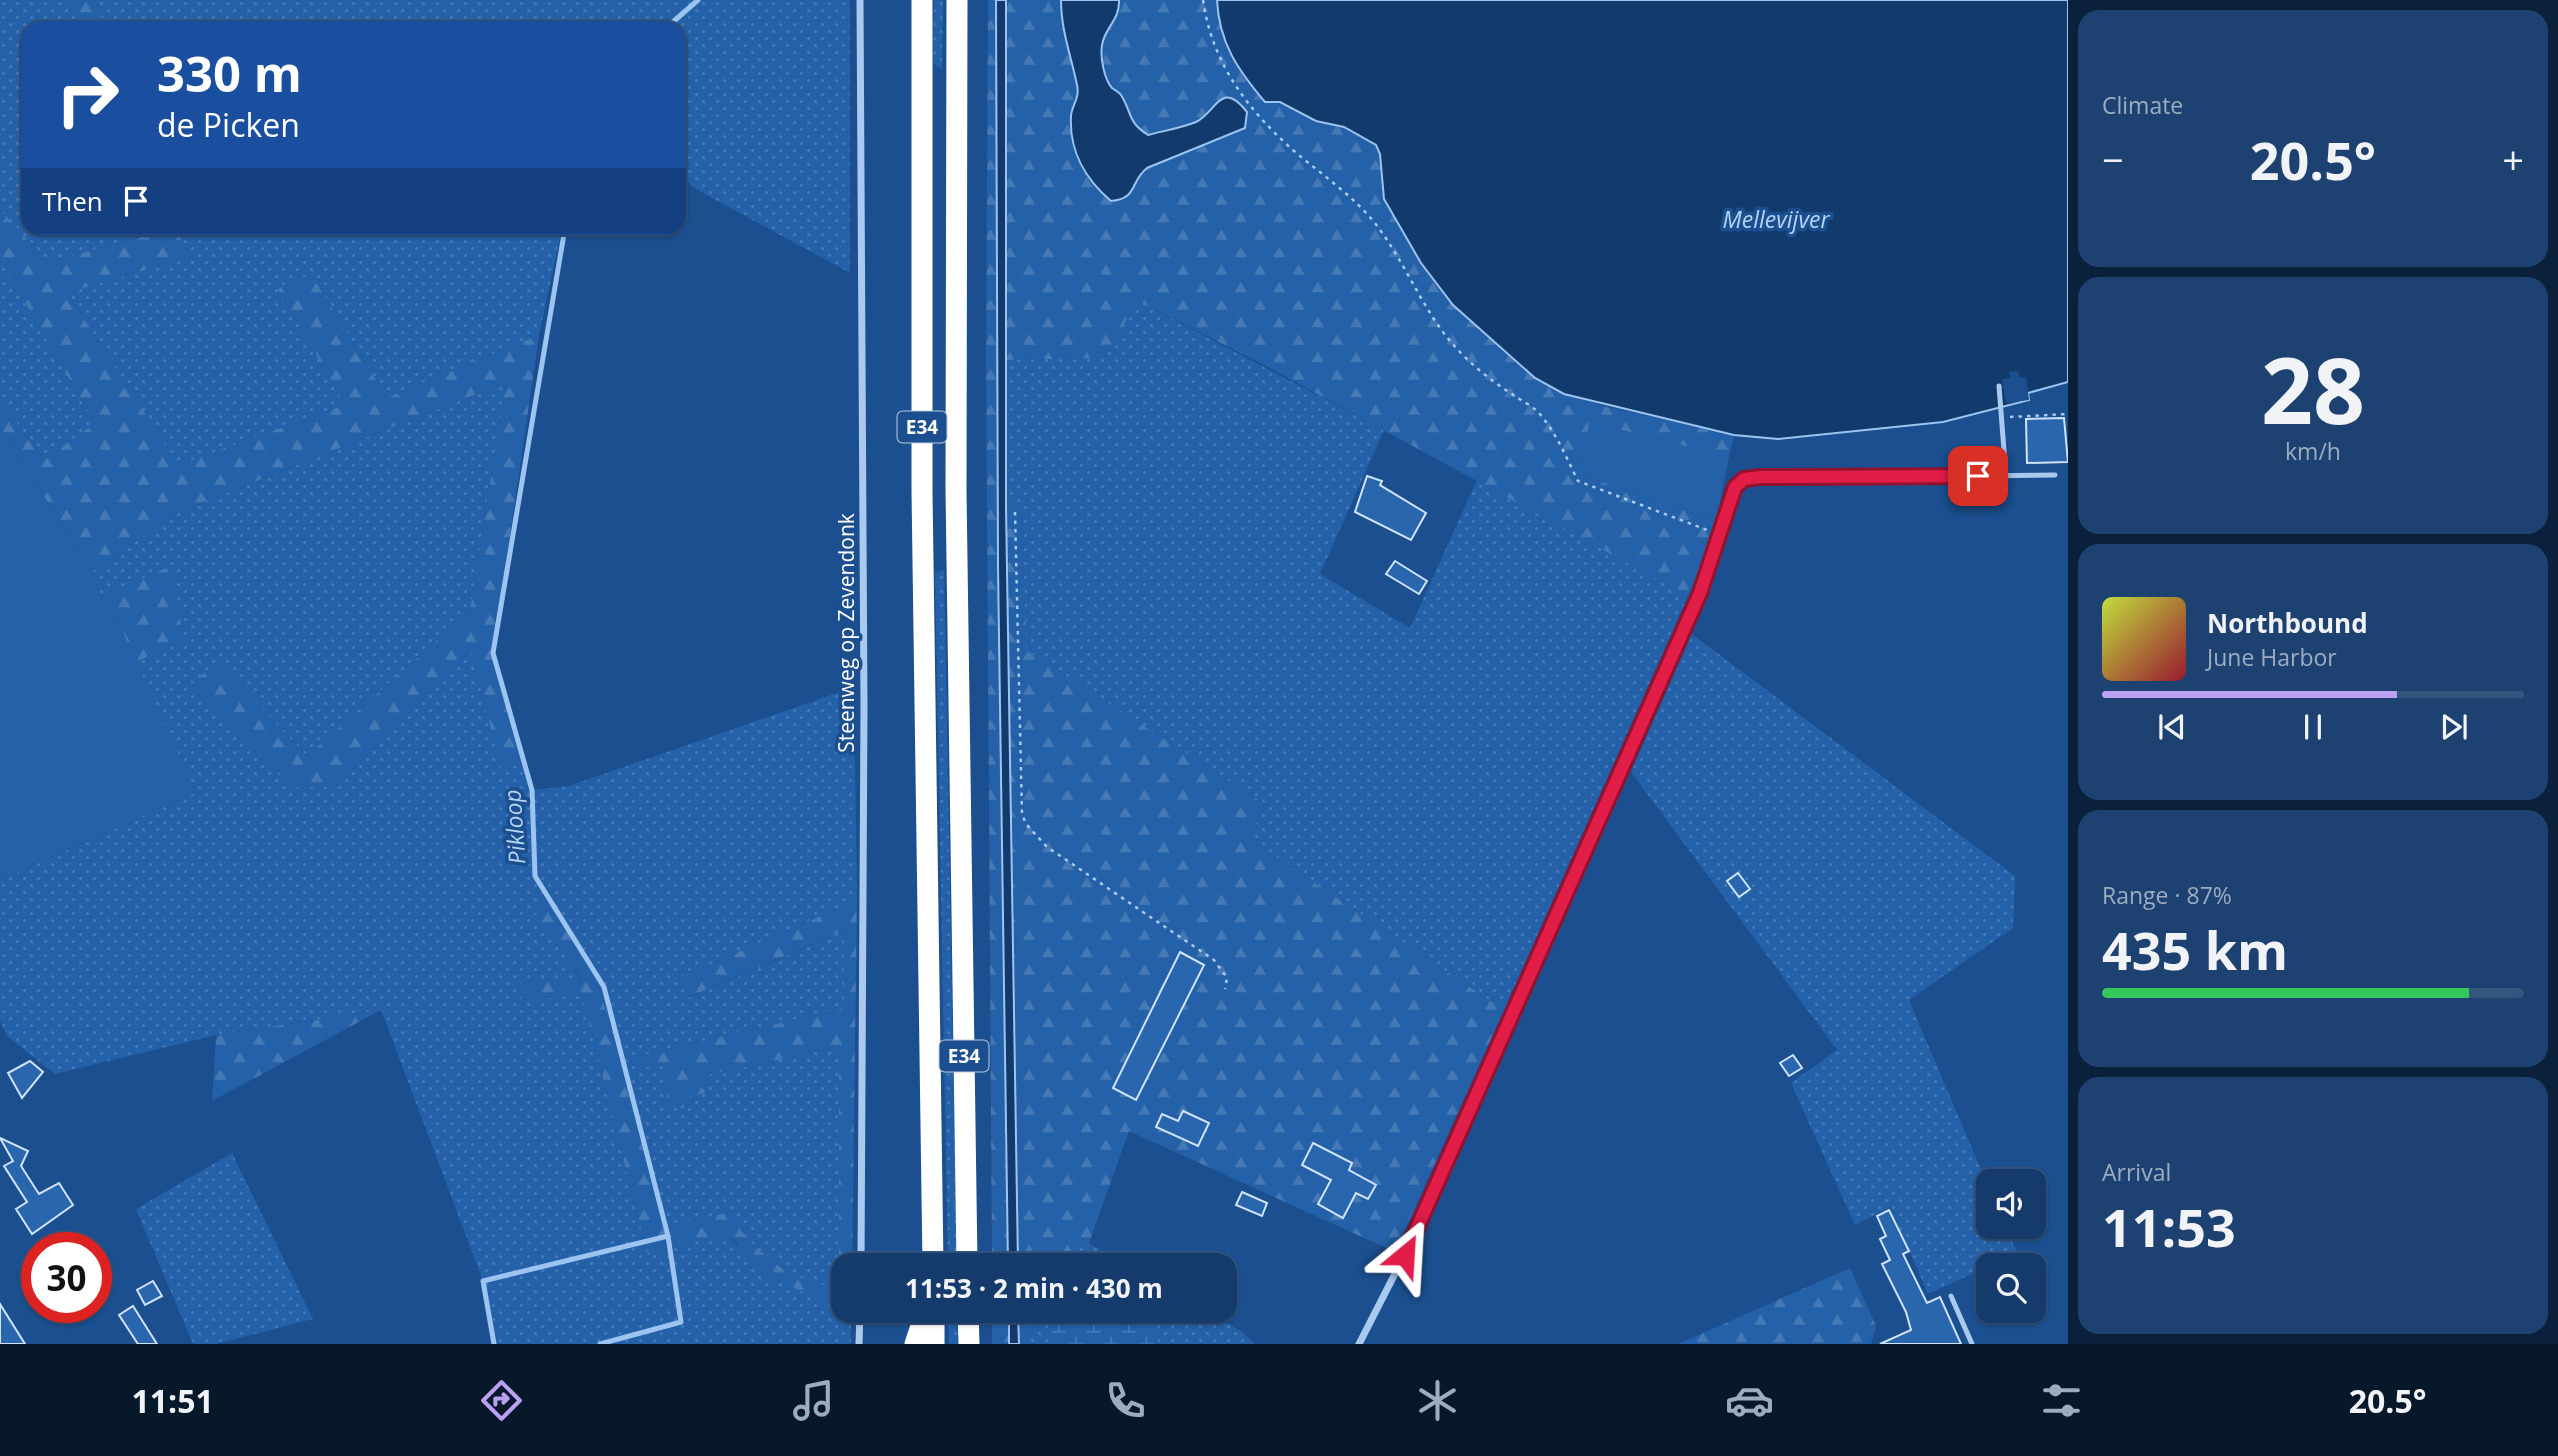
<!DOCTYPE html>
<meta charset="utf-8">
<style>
:root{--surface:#143b6b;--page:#1d4271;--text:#f1f3f6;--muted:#9dadc1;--line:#33557e;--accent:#bca0f2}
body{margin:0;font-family:"Open Sans",sans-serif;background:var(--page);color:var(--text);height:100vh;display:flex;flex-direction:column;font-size:26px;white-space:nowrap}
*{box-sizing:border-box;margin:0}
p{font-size:23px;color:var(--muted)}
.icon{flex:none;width:38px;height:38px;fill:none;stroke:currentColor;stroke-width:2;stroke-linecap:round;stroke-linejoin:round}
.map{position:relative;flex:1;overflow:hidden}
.panel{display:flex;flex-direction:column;gap:10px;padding:10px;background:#0b203b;width:490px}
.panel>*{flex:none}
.hud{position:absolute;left:21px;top:21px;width:665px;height:214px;border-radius:21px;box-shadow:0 2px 5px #0004,0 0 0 2px var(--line);background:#1a4fa0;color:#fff;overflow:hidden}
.buttons{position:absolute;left:1976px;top:1169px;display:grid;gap:14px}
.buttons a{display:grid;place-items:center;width:70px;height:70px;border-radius:14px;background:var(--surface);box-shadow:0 2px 5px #0004,0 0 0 2px var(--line);font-size:35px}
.speed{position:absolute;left:21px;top:1232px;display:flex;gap:14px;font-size:35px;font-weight:700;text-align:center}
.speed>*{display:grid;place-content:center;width:91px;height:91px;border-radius:50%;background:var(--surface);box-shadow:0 2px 5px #0004,0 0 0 2px var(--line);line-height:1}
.speed .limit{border:10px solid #d22;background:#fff;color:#111}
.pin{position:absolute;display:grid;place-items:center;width:60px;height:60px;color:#fff;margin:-30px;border-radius:14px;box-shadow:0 4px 10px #0006}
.me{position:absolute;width:77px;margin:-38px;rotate:27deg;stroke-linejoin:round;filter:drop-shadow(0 0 5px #0008)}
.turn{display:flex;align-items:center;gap:24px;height:147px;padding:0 21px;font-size:32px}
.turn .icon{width:91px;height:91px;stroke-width:2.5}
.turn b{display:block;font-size:49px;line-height:60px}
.then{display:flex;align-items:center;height:66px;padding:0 21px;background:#0003;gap:14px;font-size:26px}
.big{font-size:52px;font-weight:700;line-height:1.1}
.panel .widget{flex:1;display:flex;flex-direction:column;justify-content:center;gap:10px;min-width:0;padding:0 24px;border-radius:21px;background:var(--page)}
.panel .dial{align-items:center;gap:0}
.dial b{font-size:91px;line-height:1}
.song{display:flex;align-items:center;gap:21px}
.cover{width:84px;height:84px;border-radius:10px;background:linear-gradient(135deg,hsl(70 70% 55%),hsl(350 70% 35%))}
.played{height:7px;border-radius:4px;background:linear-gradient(90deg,var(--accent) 70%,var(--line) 70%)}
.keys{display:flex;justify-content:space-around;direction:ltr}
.heat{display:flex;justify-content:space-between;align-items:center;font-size:38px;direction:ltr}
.charge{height:10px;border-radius:5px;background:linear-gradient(90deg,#34c759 87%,var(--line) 0)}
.trip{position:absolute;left:831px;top:1253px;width:406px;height:70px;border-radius:21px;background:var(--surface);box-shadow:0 2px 5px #0004,0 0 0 2px var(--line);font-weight:700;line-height:70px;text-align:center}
.menu{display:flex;height:112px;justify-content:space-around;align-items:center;background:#08182b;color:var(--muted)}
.menu .icon{width:49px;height:49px}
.menu .selected{color:var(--accent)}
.menu b{font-size:32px;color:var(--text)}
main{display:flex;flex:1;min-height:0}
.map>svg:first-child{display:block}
.grass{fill:url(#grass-dots)}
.forest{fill:url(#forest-firs)}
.wetland{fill:url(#wetland-marsh)}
.park{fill:#2461a8}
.water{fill:#123a6d;stroke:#9cc4f0;stroke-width:2}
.pier{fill:#1b4f8f}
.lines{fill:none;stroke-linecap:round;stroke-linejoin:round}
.stream{stroke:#9cc4f0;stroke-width:5}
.building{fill:#2a66ad;stroke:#cfe3fa;stroke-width:2}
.path{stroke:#a9c9ee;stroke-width:2.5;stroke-dasharray:3.5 5;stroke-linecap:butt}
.lane{stroke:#a9c9ee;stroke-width:5}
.street{stroke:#a9c9ee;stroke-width:7}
.highway{stroke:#fff;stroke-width:21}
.route-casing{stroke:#92132f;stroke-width:18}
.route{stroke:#e11d48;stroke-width:12}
.labels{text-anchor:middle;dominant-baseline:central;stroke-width:7;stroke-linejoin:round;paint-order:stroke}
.shield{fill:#1b4f8f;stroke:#bbcadd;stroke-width:2}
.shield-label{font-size:19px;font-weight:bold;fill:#fff}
.street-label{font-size:21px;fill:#fff;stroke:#1b4f8f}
.water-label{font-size:23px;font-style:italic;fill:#b5d3f5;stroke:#1b4f8f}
</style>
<main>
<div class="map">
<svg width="2068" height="1344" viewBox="0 0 2068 1344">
<defs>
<pattern id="grass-dots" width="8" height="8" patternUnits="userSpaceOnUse" patternTransform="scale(1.75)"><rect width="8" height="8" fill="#2461a8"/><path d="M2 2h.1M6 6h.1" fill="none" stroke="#4579b5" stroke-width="1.8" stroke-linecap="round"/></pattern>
<pattern id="forest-firs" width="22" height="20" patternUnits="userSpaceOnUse" patternTransform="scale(1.75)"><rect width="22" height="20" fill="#2461a8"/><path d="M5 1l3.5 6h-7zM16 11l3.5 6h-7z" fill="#4579b5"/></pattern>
<pattern id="wetland-marsh" width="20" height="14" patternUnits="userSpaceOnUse" patternTransform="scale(1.75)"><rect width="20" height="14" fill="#2461a8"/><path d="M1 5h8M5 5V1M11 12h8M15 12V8" fill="none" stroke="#4579b5"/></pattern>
</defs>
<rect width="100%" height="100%" fill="#1b4f8f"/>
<!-- grass -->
<g class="grass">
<polygon points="0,0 68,0 79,28 28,28 28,228 157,228 159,233 47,262 0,209"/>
<polygon points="95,0 850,0 850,273 694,188 679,174 679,28 105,28"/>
<polygon points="934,0 943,0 942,70 933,63"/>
<polygon points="177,228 562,228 539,335 387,398 311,274 279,290 345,405 178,466 67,293 187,257"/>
<polygon points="0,259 95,423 45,460 0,401"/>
<polygon points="1138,301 1384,430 1320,574 1410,628 1477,480 1688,596 1504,1010 1249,839 1265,804 1026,651 1021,508 1006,506 1006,360 1103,358"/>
<polygon points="506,382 470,611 307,756 217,663 190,686 336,786 471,650 501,768 525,764 532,790 569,786 854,687 857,900 679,978 688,998 845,931 844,1008 635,1057 663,1063 668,1107 688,1107 687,1097 707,1075 839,1047 839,1291 789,1274 755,1247 726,1213 664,1227 598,982 535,911 582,981 518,983 522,1000 582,995 648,1256 672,1246 726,1235 779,1282 843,1307 844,1311 851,1311 851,1344 494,1344 483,1281 381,1010 216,1035 55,1074 7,1036 0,1021 0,880 196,792 135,662 183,642 174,566 100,596 92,572 178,512"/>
<polygon points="944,570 957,1265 948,1265 935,572"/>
<polygon points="1692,634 2015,876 2013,928 1909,1000 1988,1186 1988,1227 2006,1227 2017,1253 1928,1294 1890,1207 1855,1225 1791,1083 1837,1050 1631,772"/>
<polygon points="232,1153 313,1319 216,1344 193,1344 136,1209"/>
<polygon points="1079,1238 1127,1265 1066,1265"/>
<polygon points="949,1311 957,1311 958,1344 949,1344"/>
<polygon points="1043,1311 1206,1311 1241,1331 1255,1344 1027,1344"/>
</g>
<!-- forest -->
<g class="forest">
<polygon points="68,0 95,0 105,28 79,28"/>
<path d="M988,0H1061C1060,23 1085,92 1074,106L1131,194L1140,173L1147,168L1245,128L1205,116L1197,121L1147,135C1127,122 1132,112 1121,95C1119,92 1115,90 1112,88C1104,79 1100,57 1102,45C1105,27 1119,20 1119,0H1217C1219,43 1238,70 1265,102H1280L1316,121L1344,127L1376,144L1380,154L1384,199L1453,305L1535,378L1564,394L1603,406L1734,435L1729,457L1590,423L1579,474L1716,521L1709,549L1688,596L1266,366L1138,301L1103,358L1006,360V505L1021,508L1027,651L1265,804L1249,839L1504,1010L1395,1252L1129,1131L1089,1243L1079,1238L1066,1265H992L986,361Z"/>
<polygon points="0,209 47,262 158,233 157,228 177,228 188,257 67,293 178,465 345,405 278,289 311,274 387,398 539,335 493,653 525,764 501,768 471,651 336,786 292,788 190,686 217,662 307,756 470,611 506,382 178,512 92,572 0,428 0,401 45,460 95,423 0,259"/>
<polygon points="174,565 183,642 135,662 122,630 100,596"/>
<polygon points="547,900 598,982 664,1227 726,1213 755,1247 789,1274 839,1290 839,1047 707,1075 709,1092 687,1097 688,1108 668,1107 663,1063 636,1070 635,1057 844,1008 844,931 687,998 679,978 857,900 852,1265 844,1265 843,1307 779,1282 739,1256 737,1242 726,1236 672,1246 648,1256 582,995 522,1000 518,983 582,980 534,911"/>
<polygon points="381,1010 212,1101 216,1035"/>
<polygon points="1850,1268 1876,1326 1871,1344 1678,1344"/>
<polygon points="992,1311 1043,1311 1027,1344 992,1344"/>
</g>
<!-- wetland -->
<path class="wetland" d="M1100,1311C1126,1311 1154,1313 1159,1344H1048C1059,1308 1073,1319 1100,1311Z"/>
<!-- park -->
<g class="park">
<polygon points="1590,422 1729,457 1716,521 1579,474"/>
<polygon points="0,428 92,572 100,596 122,630 196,792 0,880"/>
</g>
<!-- water -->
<g class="water">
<polygon points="996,0 1006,0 1006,506 1018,1265 1008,1265 998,566"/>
<path d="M1061,0H1119C1120,20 1105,27 1102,45C1100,57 1104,79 1112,88C1115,90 1119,92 1121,95C1132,112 1127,122 1148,135C1163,131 1181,128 1196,122C1216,113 1221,78 1247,112L1245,128L1147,168C1130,181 1138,199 1111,201C1085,179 1069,150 1071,116C1072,104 1080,99 1077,85C1071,56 1061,30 1061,0Z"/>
<path d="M1217,0H2068V382L2028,393L2029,400L1943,422L1778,439L1734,435L1564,394L1535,378L1453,305L1421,263L1384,199L1380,154L1376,145L1344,127L1316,121L1280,102H1265C1238,70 1219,43 1217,0Z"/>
<polygon points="1009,1311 1018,1311 1019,1344 1009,1344"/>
</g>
<!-- pier -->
<polygon class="pier" points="2018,371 2020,378 2026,377 2029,400 2006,403 2002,379 2010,378 2009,372"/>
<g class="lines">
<!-- stream -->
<g class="stream">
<polyline points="666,28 698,0"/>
<polyline points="565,228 493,653 532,790 535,876 604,987 668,1236 681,1322 600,1344"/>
<polyline points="494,1344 483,1281 668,1236"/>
</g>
</g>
<!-- building -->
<g class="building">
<polygon points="2064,418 2068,462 2027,463 2026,419"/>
<polygon points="1367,476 1382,481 1380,485 1426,513 1411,540 1355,512"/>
<polygon points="1395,561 1427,581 1419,594 1386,574"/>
<polygon points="1738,873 1750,889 1739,897 1727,881"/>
<polygon points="1180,952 1204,965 1136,1100 1113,1088"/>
<polygon points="1793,1055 1802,1068 1789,1076 1780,1063"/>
<polygon points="30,1061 43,1072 22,1098 8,1073"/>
<polygon points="1183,1111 1209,1123 1198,1146 1156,1127 1162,1114 1178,1121"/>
<polygon points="0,1138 28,1151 21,1166 39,1194 59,1183 73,1205 32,1234 16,1209 27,1202 4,1166 13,1161"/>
<polygon points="1313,1143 1352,1163 1349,1170 1376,1185 1368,1199 1356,1193 1343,1218 1318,1204 1331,1180 1302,1165"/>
<polygon points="1242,1192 1267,1203 1262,1216 1236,1205"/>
<polygon points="1889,1210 1909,1251 1903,1254 1927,1303 1940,1297 1961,1344 1880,1344 1911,1330 1906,1312 1882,1264 1890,1260 1880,1239 1886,1236 1877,1216"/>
<polygon points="153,1281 162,1296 145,1305 137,1290"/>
<polygon points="0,1304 25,1344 0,1344"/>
<polygon points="133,1306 157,1344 138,1344 119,1315"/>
</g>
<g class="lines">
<!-- path -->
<g class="path">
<path d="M1203,0C1212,63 1247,109 1294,151C1321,174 1351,194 1374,222C1406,262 1423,313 1458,350C1474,367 1493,382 1512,394C1520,400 1531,405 1538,412C1556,432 1566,457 1578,481L1707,530"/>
<polyline points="2010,417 2068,414"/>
<polyline points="1015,512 1022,814 1026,824 1047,847 1214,960 1227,978 1225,989"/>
</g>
<!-- lane -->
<g class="lane">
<polyline points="1999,386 2006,476"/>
<polyline points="1744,479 2055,475"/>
<polyline points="1951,1296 1972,1344"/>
</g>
<!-- street -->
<g class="street">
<polyline points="860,0 864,708 861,1265"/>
<polyline points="859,1344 860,1311"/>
<path d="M1359,1344L1424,1217L1700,593C1712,564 1724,496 1744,479"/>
</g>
<!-- highway -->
<g class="highway">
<polyline points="922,0 922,491 933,1265"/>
<polyline points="957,0 956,490 967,1265"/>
<polyline points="934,1311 934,1344"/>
<polyline points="968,1311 969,1344"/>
<polyline points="915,1344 926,1311"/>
</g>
</g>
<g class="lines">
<!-- route casing -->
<g class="route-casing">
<polyline id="route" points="1405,1255 1700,593 1735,487 1744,479 1760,477 1978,476"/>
</g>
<!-- route -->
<use href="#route" class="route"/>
</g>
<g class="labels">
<!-- shield labels -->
<g class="shield">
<rect x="897.5" y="411.5" width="49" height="31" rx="5"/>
<rect x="939.5" y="1040.5" width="49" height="31" rx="5"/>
</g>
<g class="shield-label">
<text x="922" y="427">E34</text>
<text x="964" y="1056">E34</text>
</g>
<!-- street labels -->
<g class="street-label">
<text transform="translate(846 633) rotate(-90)">Steenweg op Zevendonk</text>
</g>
<!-- water labels -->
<g class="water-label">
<text x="1776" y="219">Mellevijver</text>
<text transform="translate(514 827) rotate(-94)">Pikloop</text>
</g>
</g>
</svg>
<div class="buttons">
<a><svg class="icon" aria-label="sound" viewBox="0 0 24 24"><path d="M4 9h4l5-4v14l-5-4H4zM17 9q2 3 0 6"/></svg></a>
<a><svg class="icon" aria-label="search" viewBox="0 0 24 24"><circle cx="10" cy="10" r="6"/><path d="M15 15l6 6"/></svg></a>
</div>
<div class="speed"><div class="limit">30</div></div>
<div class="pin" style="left:1978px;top:476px;background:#d93025"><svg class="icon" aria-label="arrive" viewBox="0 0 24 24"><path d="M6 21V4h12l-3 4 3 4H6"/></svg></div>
<svg class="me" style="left:1405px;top:1255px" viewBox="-20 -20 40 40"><path d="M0-17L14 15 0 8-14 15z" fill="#e11d48" stroke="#fff" stroke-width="4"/></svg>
<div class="trip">11:53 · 2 min · 430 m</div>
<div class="hud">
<div class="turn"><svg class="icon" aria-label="right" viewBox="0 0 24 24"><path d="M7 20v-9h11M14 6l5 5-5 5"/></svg><div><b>330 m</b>de Picken</div></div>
<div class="then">Then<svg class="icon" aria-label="arrive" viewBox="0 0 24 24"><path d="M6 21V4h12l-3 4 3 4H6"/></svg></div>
</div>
</div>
<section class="panel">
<div class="widget"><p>Climate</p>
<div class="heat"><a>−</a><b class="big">20.5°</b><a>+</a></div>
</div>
<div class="widget dial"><b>28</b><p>km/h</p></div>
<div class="widget">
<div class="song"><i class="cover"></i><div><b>Northbound</b><p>June Harbor</p></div></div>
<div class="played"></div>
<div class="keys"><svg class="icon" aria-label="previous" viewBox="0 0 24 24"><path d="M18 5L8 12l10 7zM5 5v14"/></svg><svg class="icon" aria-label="pause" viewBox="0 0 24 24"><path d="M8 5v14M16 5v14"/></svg><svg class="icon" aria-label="next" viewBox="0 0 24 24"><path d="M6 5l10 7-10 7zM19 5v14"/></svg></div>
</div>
<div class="widget"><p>Range · 87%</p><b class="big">435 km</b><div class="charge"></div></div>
<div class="widget"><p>Arrival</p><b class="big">11:53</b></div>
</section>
</main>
<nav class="menu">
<b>11:51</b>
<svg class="icon selected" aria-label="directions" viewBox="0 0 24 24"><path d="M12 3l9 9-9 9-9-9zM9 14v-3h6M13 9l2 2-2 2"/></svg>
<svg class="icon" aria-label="music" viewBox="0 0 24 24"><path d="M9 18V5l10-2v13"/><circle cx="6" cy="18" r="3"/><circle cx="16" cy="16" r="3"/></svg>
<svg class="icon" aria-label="phone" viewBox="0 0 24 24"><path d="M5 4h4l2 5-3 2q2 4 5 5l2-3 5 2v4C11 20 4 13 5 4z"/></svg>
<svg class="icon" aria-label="climate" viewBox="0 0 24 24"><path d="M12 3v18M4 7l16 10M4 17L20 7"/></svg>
<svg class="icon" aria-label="car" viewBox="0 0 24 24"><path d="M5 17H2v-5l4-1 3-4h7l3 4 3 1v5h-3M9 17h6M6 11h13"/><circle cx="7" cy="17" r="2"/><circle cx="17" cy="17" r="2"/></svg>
<svg class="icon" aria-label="filters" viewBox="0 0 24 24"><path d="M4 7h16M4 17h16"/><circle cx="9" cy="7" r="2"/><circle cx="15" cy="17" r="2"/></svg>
<b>20.5°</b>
</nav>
